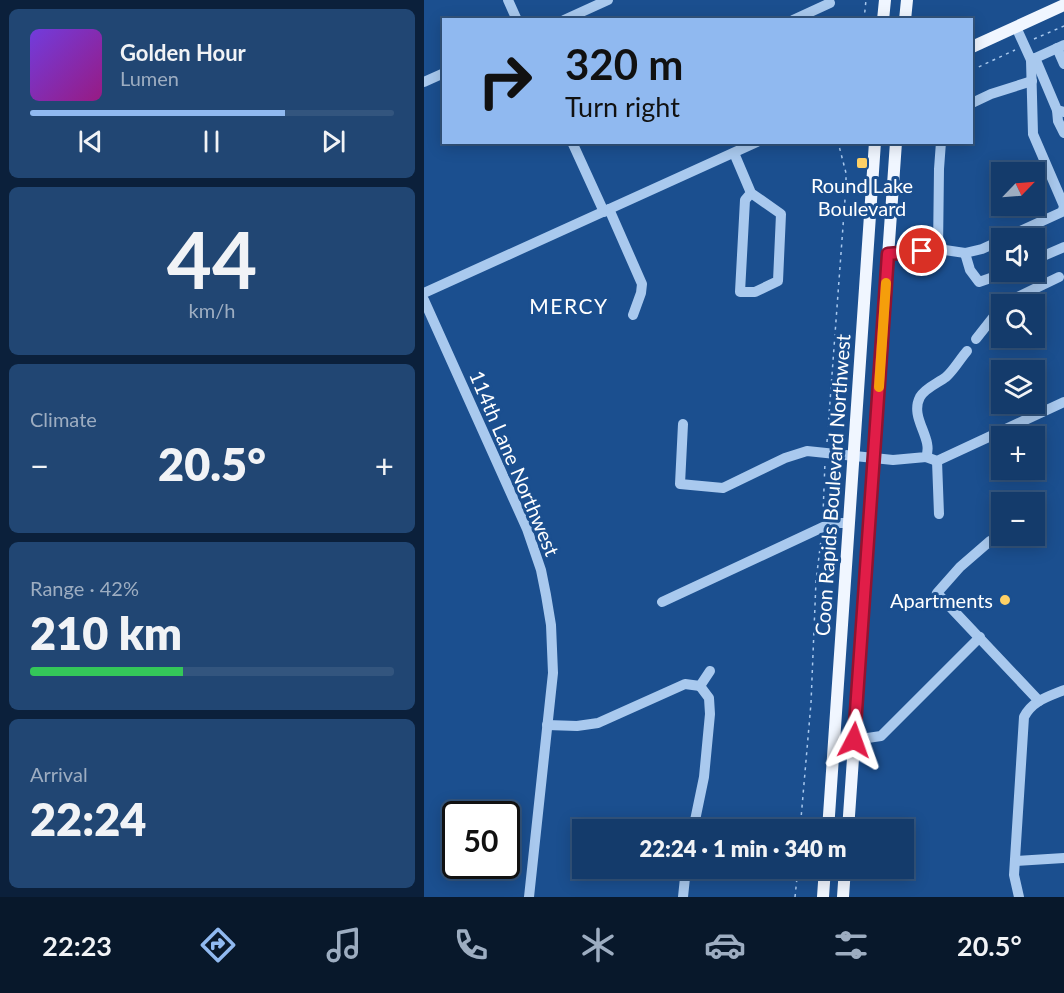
<!DOCTYPE html>
<meta charset="utf-8">
<style>
:root{--surface:#143b6b;--page:#214673;--text:#f1f3f6;--muted:#9dadc1;--line:#33557e;--accent:#90b9f0}
body{margin:0;font-family:Lato,sans-serif;background:var(--page);color:var(--text);height:100vh;display:flex;flex-direction:column;font-size:22px;white-space:nowrap}
*{box-sizing:border-box;margin:0}
p{font-size:20px;color:var(--muted)}
.icon{flex:none;width:33px;height:33px;fill:none;stroke:currentColor;stroke-width:2;stroke-linecap:round;stroke-linejoin:round}
.map{position:relative;flex:1;overflow:hidden}
.drawer{display:flex;flex-direction:column;gap:9px;padding:9px;background:#0b203b;width:424px}
.drawer>*{flex:none}
.banner{position:absolute;left:18px;top:18px;width:531px;height:126px;border-radius:0px;box-shadow:0 3px 15px #0003,0 0 0 2px var(--line);background:#90b9f0;color:#111;overflow:hidden}
.needle{width:39px;rotate:65deg}
.tools{position:absolute;left:567px;top:162px;display:grid;gap:12px}
.tools a{display:grid;place-items:center;width:54px;height:54px;border-radius:0px;background:var(--surface);box-shadow:0 3px 15px #0003,0 0 0 2px var(--line);font-size:30px}
.speed{position:absolute;left:18px;top:801px;display:flex;gap:12px;font-size:30px;font-weight:700;text-align:center}
.speed>*{display:grid;place-content:center;width:78px;height:78px;border-radius:50%;background:var(--surface);box-shadow:0 3px 15px #0003,0 0 0 2px var(--line);line-height:1}
.speed .limit{border:3px solid #111;border-radius:9px;background:#fff;color:#111}
.pin{position:absolute;display:grid;place-items:center;width:51px;height:51px;color:#fff;margin:-26px;border:3px solid #fff;border-radius:50%;box-shadow:0 2px 6px #0007}
.me{position:absolute;width:66px;margin:-33px;rotate:4deg;stroke-linejoin:round;filter:drop-shadow(0 0 4px #0008)}
.turn{display:flex;align-items:center;gap:21px;height:126px;padding:0 24px;font-size:27px}
.turn .icon{width:78px;height:78px;stroke-width:2.5}
.turn b{display:block;font-size:42px;line-height:51px}
.big{font-size:45px;font-weight:800;line-height:1.1}
.drawer .tile{flex:1;display:flex;flex-direction:column;justify-content:center;gap:9px;min-width:0;padding:0 21px;border-radius:9px;background:var(--page)}
.drawer .dial{align-items:center;gap:0}
.dial b{font-size:78px;line-height:1}
.song{display:flex;align-items:center;gap:18px}
.cover{width:72px;height:72px;border-radius:9px;background:linear-gradient(135deg,hsl(260 70% 55%),hsl(310 70% 35%))}
.played{height:6px;border-radius:3px;background:linear-gradient(90deg,var(--accent) 70%,var(--line) 70%)}
.keys{display:flex;justify-content:space-around;direction:ltr}
.heat{display:flex;justify-content:space-between;align-items:center;font-size:33px;direction:ltr}
.charge{height:9px;border-radius:4px;background:linear-gradient(90deg,#34c759 42%,var(--line) 0)}
.trip{position:absolute;left:148px;top:819px;width:342px;height:60px;border-radius:0px;background:var(--surface);box-shadow:0 3px 15px #0003,0 0 0 2px var(--line);font-weight:800;line-height:60px;text-align:center}
.dock{display:flex;height:96px;justify-content:space-around;align-items:center;background:#08182b;color:var(--muted)}
.dock .icon{width:42px;height:42px}
.dock .active{color:var(--accent)}
.dock b{font-size:27px;color:var(--text)}
main{display:flex;flex:1;min-height:0}
.map>svg:first-child{display:block}
.lines{fill:none;stroke-linecap:round;stroke-linejoin:round}
.path{stroke:#a9c9ee;stroke-width:1.5;stroke-dasharray:3 4.5;stroke-linecap:butt}
.minor{stroke:#a9c9ee;stroke-width:10}
.major{stroke:#f0f6ff;stroke-width:12}
.route-casing{stroke:#92132f;stroke-width:15}
.route{stroke:#e11d48;stroke-width:10}
.slow{stroke:#f59e0b;stroke-width:10}
.poi-dot{fill:#ffd166;stroke:#1b4f8f;stroke-width:2}
.labels{text-anchor:middle;dominant-baseline:central;stroke-width:6;stroke-linejoin:round;paint-order:stroke}
.poi-label{font-size:20px;fill:#fff;stroke:#1b4f8f}
.street-label{font-size:20px;fill:#fff;stroke:#1b4f8f}
.neighbourhood-label{font-size:21px;letter-spacing:1.5px;fill:#fff;stroke:#1b4f8f}
</style>
<main>
<section class="drawer">
<div class="tile">
<div class="song"><i class="cover"></i><div><b>Golden Hour</b><p>Lumen</p></div></div>
<div class="played"></div>
<div class="keys"><svg class="icon" aria-label="previous" viewBox="0 0 24 24"><path d="M18 5L8 12l10 7zM5 5v14"/></svg><svg class="icon" aria-label="pause" viewBox="0 0 24 24"><path d="M8 5v14M16 5v14"/></svg><svg class="icon" aria-label="next" viewBox="0 0 24 24"><path d="M6 5l10 7-10 7zM19 5v14"/></svg></div>
</div>
<div class="tile dial"><b>44</b><p>km/h</p></div>
<div class="tile"><p>Climate</p>
<div class="heat"><a>−</a><b class="big">20.5°</b><a>+</a></div>
</div>
<div class="tile"><p>Range · 42%</p><b class="big">210 km</b><div class="charge"></div></div>
<div class="tile"><p>Arrival</p><b class="big">22:24</b></div>
</section>
<div class="map">
<svg width="640" height="897" viewBox="0 0 640 897">
<rect width="100%" height="100%" fill="#1b4f8f"/>
<g class="lines">
<!-- path -->
<g class="path">
<polyline points="440,20 442,0"/>
<polyline points="610,39 640,26"/>
<polyline points="548,70 591,50"/>
<polyline points="403,442 422,186 422,173 414,142"/>
<polyline points="399,514 401,462"/>
<polyline points="376,830 387,703 392,581 397,540"/>
<polyline points="371,897 374,868"/>
</g>
<!-- minor -->
<g class="minor">
<polyline points="84,0 93,20"/>
<polyline points="140,20 184,0"/>
<polyline points="369,20 406,3"/>
<polyline points="592,27 607,60 640,45"/>
<polyline points="633,48 640,64"/>
<polyline points="611,58 633,110 640,112"/>
<polyline points="607,60 609,134 640,206"/>
<polyline points="0,82 20,73"/>
<polyline points="548,103 567,94 608,81"/>
<polyline points="633,110 634,121 640,133"/>
<polyline points="148,142 180,212"/>
<polyline points="310,153 327,193 357,214 354,281 331,292 316,292 321,200 327,193"/>
<polyline points="185,209 218,284 217,293 209,315"/>
<polyline points="581,238 638,212 640,207"/>
<polyline points="514,249 515,169 517,142"/>
<polyline points="541,253 546,270 555,282 584,272"/>
<polyline points="464,254 514,249 541,253 558,249 578,240"/>
<polyline points="610,260 640,247"/>
<polyline points="0,293 333,142"/>
<polyline points="0,300 103,529 117,570 122,595 127,625 129,673 105,897"/>
<polyline points="579,304 635,277"/>
<polyline points="552,339 578,306"/>
<path d="M259,424L256,484L299,488L361,458L383,451L469,460L502,457C510,438 485,418 496,397C501,388 514,383 522,377C530,370 536,359 543,351"/>
<polyline points="502,457 513,461 640,402"/>
<polyline points="513,461 515,514"/>
<polyline points="566,541 536,567 513,593 615,701"/>
<polyline points="238,602 399,527 411,523 425,523"/>
<polyline points="276,686 286,671"/>
<polyline points="123,725 153,726 174,723 261,684 276,686"/>
<polyline points="430,740 457,736 556,637"/>
<polyline points="269,830 280,777 286,714 285,698 276,686"/>
<polyline points="591,861 640,858"/>
<polyline points="259,897 262,868"/>
<path d="M595,897L590,875L600,717C608,701 623,697 640,690"/>
</g>
<!-- major -->
<g class="major">
<polyline points="459,20 461,0"/>
<polyline points="481,20 483,0"/>
<polyline points="548,47 640,5"/>
<polyline points="404,830 451,142"/>
<polyline points="424,830 472,142"/>
<polyline points="399,897 401,868"/>
<polyline points="419,897 421,868"/>
</g>
</g>
<g class="lines">
<!-- route casing -->
<g class="route-casing">
<polyline id="route" points="430,740 464,254 498,251"/>
</g>
<!-- route -->
<use href="#route" class="route"/>
<!-- slow -->
<polyline class="slow" points="455,387 462,283"/>
</g>
<!-- markers -->
<g class="poi-dot">
<rect x="432" y="157" width="12" height="12" rx="3"/>
<circle cx="581" cy="600" r="6"/>
</g>
<g class="labels">
<!-- poi labels -->
<g class="poi-label">
<text x="438" y="185">Round Lake<tspan x="438" dy="23">Boulevard</tspan></text>
<text x="569" y="600" text-anchor="end">Apartments</text>
</g>
<!-- street labels -->
<g class="street-label">
<text transform="translate(91 463) rotate(67)">114th Lane Northwest</text>
<text transform="translate(408 485) rotate(-86)">Coon Rapids Boulevard Northwest</text>
</g>
<!-- neighbourhood labels -->
<g class="neighbourhood-label">
<text x="145" y="305">MERCY</text>
</g>
</g>
</svg>
<div class="tools">
<a><svg class="needle" viewBox="-14 -14 28 28"><path d="M0-13l5 13h-10z" fill="#e53935"/><path d="M0 13l5-13h-10z" fill="#9dadc1"/></svg></a>
<a><svg class="icon" aria-label="sound" viewBox="0 0 24 24"><path d="M4 9h4l5-4v14l-5-4H4zM17 9q2 3 0 6"/></svg></a>
<a><svg class="icon" aria-label="search" viewBox="0 0 24 24"><circle cx="10" cy="10" r="6"/><path d="M15 15l6 6"/></svg></a>
<a><svg class="icon" aria-label="layers" viewBox="0 0 24 24"><path d="M12 4l9 5-9 5-9-5zM3 14l9 5 9-5"/></svg></a>
<a>+</a>
<a>−</a>
</div>
<div class="speed"><div class="limit">50</div></div>
<div class="pin" style="left:498px;top:251px;background:#d93025"><svg class="icon" aria-label="arrive" viewBox="0 0 24 24"><path d="M6 21V4h12l-3 4 3 4H6"/></svg></div>
<svg class="me" style="left:430px;top:740px" viewBox="-20 -20 40 40"><path d="M0-17L14 15 0 8-14 15z" fill="#e11d48" stroke="#fff" stroke-width="4"/></svg>
<div class="trip">22:24 · 1 min · 340 m</div>
<div class="banner">
<div class="turn"><svg class="icon" aria-label="right" viewBox="0 0 24 24"><path d="M7 20v-9h11M14 6l5 5-5 5"/></svg><div><b>320 m</b>Turn right</div></div>
</div>
</div>
</main>
<nav class="dock">
<b>22:23</b>
<svg class="icon active" aria-label="directions" viewBox="0 0 24 24"><path d="M12 3l9 9-9 9-9-9zM9 14v-3h6M13 9l2 2-2 2"/></svg>
<svg class="icon" aria-label="music" viewBox="0 0 24 24"><path d="M9 18V5l10-2v13"/><circle cx="6" cy="18" r="3"/><circle cx="16" cy="16" r="3"/></svg>
<svg class="icon" aria-label="phone" viewBox="0 0 24 24"><path d="M5 4h4l2 5-3 2q2 4 5 5l2-3 5 2v4C11 20 4 13 5 4z"/></svg>
<svg class="icon" aria-label="climate" viewBox="0 0 24 24"><path d="M12 3v18M4 7l16 10M4 17L20 7"/></svg>
<svg class="icon" aria-label="car" viewBox="0 0 24 24"><path d="M5 17H2v-5l4-1 3-4h7l3 4 3 1v5h-3M9 17h6M6 11h13"/><circle cx="7" cy="17" r="2"/><circle cx="17" cy="17" r="2"/></svg>
<svg class="icon" aria-label="filters" viewBox="0 0 24 24"><path d="M4 7h16M4 17h16"/><circle cx="9" cy="7" r="2"/><circle cx="15" cy="17" r="2"/></svg>
<b>20.5°</b>
</nav>
